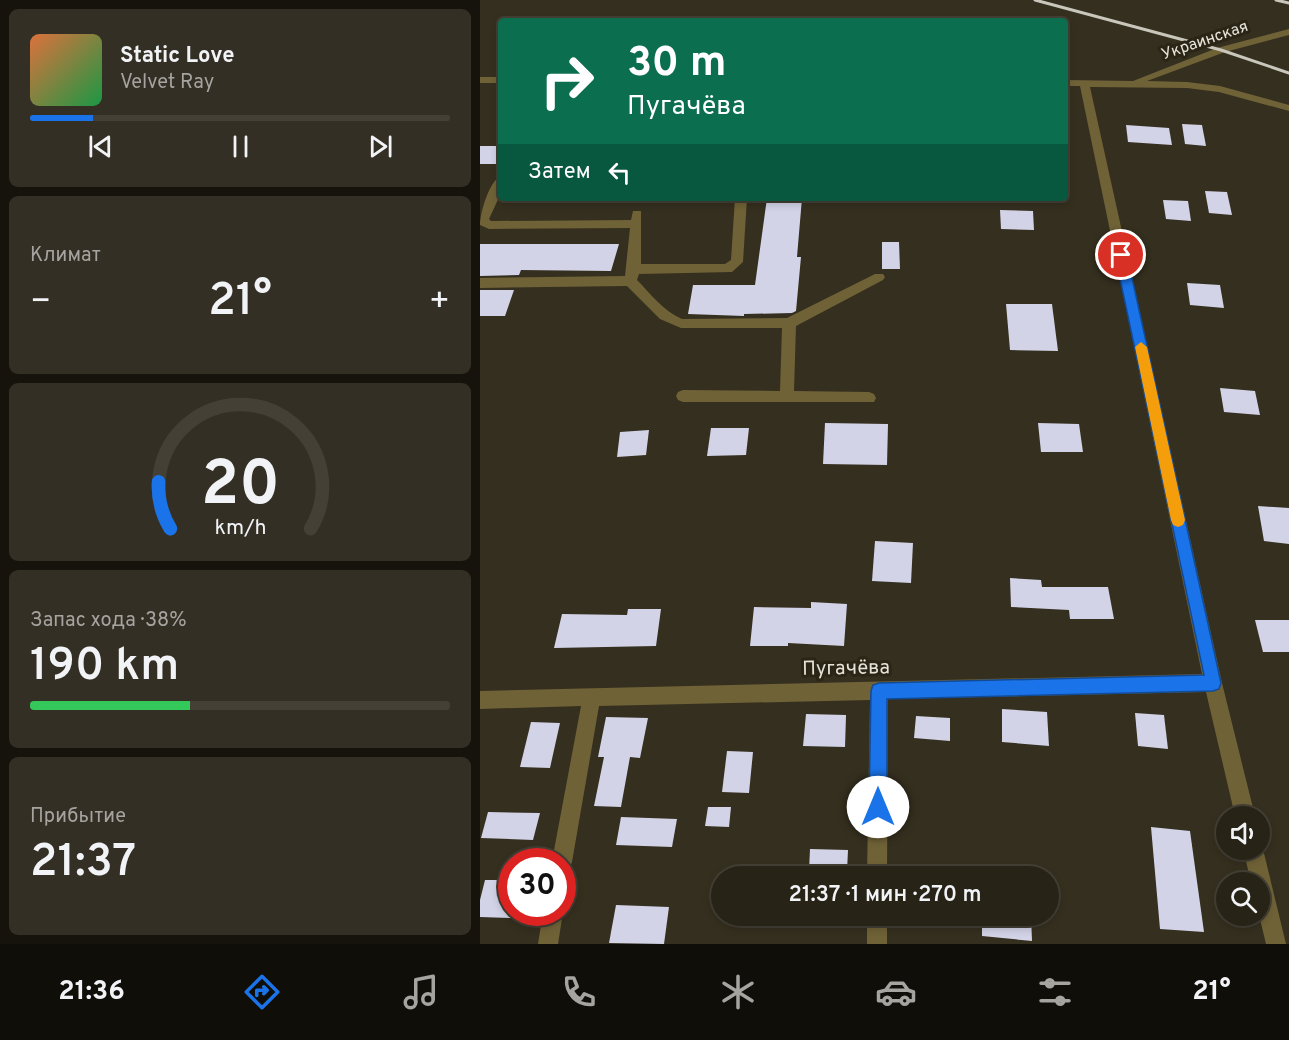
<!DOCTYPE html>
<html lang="ru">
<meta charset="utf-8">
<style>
:root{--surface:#282317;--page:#342f24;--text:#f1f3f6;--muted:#a5a4a1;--line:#444036;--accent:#1a73e8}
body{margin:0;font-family:Overpass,sans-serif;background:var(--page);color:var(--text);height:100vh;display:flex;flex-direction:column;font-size:22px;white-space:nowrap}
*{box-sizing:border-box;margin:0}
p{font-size:20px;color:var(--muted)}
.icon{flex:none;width:33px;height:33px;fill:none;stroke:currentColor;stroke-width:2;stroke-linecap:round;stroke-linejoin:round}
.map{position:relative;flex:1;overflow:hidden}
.side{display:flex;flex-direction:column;gap:9px;padding:9px;background:#16130d;width:480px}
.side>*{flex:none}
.hud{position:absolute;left:18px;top:18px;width:570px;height:183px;border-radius:6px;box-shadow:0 3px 9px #0003,0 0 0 2px var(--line);background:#0b6e4f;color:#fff;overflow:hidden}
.controls{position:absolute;left:736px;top:806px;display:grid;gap:12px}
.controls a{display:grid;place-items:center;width:54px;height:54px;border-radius:50%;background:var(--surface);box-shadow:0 3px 9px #0003,0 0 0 2px var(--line);font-size:30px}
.speed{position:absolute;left:18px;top:848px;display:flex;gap:12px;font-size:30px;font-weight:700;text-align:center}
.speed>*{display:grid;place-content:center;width:78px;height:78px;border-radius:50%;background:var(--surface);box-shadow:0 3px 9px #0003,0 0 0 2px var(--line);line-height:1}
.speed .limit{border:9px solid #d22;background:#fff;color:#111}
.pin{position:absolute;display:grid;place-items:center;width:51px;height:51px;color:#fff;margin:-26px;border:3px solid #fff;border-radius:50%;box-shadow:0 2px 6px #0007}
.me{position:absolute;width:66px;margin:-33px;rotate:0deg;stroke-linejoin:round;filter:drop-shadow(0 0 4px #0008)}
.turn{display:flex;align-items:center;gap:21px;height:126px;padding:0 30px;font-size:27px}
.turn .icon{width:78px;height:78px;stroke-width:2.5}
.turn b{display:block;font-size:42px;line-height:51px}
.then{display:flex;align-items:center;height:57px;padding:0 30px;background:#0003;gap:12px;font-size:22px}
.big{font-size:45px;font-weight:600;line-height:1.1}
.side .card{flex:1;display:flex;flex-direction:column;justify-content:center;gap:9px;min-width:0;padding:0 21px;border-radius:9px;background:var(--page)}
.side .dial{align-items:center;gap:0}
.dial svg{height:156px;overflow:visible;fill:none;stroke:var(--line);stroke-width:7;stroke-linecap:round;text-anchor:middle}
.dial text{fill:var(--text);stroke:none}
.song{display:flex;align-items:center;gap:18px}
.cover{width:72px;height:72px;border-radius:9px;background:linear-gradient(135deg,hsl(20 70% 55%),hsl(140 70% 35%))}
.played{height:6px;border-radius:3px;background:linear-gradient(90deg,var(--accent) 15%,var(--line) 15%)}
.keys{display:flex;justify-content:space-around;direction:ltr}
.heat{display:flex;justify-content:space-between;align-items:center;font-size:33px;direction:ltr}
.charge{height:9px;border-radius:4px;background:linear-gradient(90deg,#34c759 38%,var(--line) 0)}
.trip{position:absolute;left:231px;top:866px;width:348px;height:60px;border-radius:30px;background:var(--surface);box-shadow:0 3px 9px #0003,0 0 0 2px var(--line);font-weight:600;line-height:60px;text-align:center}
.tabs{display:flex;height:96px;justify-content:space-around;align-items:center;background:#100e09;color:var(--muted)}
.tabs .icon{width:42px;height:42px}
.tabs .on{color:var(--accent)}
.tabs b{font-size:27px;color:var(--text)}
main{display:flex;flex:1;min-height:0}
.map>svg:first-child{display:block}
.building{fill:#d2d3e7}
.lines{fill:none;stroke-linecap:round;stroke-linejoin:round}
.minor{fill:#706237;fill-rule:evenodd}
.rail{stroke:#c9c6bb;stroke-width:3}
.route{fill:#1a73e8;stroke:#114b97;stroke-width:1.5}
.slow{fill:#f59e0b}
.labels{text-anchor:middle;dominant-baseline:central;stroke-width:6;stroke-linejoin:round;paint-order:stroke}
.far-street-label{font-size:16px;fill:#e6e3d9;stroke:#2b2516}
.street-label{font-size:20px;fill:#e6e3d9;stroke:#2b2516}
</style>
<main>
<section class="side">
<div class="card">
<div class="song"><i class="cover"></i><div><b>Static Love</b><p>Velvet Ray</p></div></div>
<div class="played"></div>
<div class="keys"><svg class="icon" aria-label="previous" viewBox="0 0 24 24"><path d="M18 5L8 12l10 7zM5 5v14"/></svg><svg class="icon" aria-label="pause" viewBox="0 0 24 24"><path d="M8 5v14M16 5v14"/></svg><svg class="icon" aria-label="next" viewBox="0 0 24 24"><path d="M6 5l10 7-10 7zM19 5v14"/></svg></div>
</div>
<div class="card"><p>Климат</p>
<div class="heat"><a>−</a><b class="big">21°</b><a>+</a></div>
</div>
<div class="card dial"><svg viewBox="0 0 100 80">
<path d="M14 69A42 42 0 1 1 86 69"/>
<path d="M14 69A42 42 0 0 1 8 45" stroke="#1a73e8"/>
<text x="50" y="56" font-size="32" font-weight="700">20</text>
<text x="50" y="72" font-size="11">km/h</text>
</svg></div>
<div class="card"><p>Запас хода · 38%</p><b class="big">190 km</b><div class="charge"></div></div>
<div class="card"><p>Прибытие</p><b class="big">21:37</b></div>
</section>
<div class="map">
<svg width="809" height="944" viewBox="0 0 809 944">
<rect width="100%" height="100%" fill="#352f1f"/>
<!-- building -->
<g class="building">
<polygon points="702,124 722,125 726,146 705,144"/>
<polygon points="646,125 689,128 692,145 648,142"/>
<rect x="0" y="146" width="21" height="18"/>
<polygon points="725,191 747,192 752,215 729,213"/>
<polygon points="287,198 322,198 317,257 321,257 316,311 312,313 264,314 264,316 208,314 213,285 275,285"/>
<polygon points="683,200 708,201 711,221 686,219"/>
<polygon points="520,210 553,211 554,230 521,229"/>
<polygon points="402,242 419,242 420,269 402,269"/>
<polygon points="0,244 139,244 131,271 41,270 39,275 0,276"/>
<polygon points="707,283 740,285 744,308 710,305"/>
<polygon points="0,290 34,290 25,316 0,316"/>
<polygon points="526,304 572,304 578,351 530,350"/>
<polygon points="740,388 775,391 780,415 744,412"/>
<polygon points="345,423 408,424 407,465 343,464"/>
<polygon points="558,423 599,424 603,452 561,452"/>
<polygon points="231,428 269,428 266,455 227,456"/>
<polygon points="169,430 166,455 137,457 140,432"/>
<polygon points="778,506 809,508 809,544 784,541"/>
<polygon points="395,541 433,543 431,583 392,581"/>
<polygon points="530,578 561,580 562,587 628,587 634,619 590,619 589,610 531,607"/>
<polygon points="331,602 367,604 364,646 308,643 308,646 270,646 274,607 331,608"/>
<polygon points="148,609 181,609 176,646 74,648 82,614 147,615"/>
<polygon points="775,620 809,620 809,652 783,652"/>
<polygon points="522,709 567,712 569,746 522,742"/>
<polygon points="655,713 684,715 688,749 658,746"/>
<polygon points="326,714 366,715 365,747 323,746"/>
<polygon points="436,716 470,718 470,741 434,738"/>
<polygon points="126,717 168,718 160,758 150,757 141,807 114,806 124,757 118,757"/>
<polygon points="51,722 80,723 70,768 40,767"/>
<polygon points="247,751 273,752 269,793 242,792"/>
<polygon points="228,807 251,807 249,827 225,826"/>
<polygon points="8,812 60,813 53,840 1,838"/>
<polygon points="141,817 197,819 192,847 136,845"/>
<polygon points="671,827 710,831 724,932 680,929"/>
<polygon points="330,849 368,850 367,872 329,871"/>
<polygon points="5,880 32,880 32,918 0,917 0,900"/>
<polygon points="136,905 189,907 184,944 129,943"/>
<polygon points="502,915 551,915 552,941 502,936"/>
</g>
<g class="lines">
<!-- minor -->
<g class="minor">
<polygon points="809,29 809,35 745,52 667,81 707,82 740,86 809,105 809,111 739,92 707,88 610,87 742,683 775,816 755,816 726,692 408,699 407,876 387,876 390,700 119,706 92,862 89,869 82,872 82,861 72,861 101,706 0,709 0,691 722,674 600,86 585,86 585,80 653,81 737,48"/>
<rect x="0" y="77" width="21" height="6"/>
<path d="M21,176V193L9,219L11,221L151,220L153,211H161V264H245L251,260L255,198H267L263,262L252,272L159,274L157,280C171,294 183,311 202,319L307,318L395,274H403L405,277L403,280L316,326L314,391L389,392L394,394L396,398L394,402H203L198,400L196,396L198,392L203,390L300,391L302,328H201L180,319L147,286L0,288V278L145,276L150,228L9,229L0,225C0,213 9,181 21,176Z"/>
<polygon points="780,842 783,849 806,944 786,944 779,915 780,882 771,882 763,849 780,849"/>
<polygon points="82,911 83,912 78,944 58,944 63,912"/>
<rect x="387" y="915" width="20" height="29"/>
</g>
<!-- rail -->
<g class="rail">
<polyline points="555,0 741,50 809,73"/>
<polyline points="796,0 809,3"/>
</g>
</g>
<!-- route -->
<polygon class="route" points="641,251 647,255 741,683 739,689 733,691 407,699 407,807 404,813 398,815 392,813 389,807 391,691 393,685 399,683 724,675 635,255"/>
<!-- slow -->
<polygon class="slow" points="661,342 667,347 705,520 703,525 698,527 693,525 691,520 655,347"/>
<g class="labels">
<!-- far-street labels -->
<g class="far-street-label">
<text transform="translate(725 41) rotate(-19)">Украинская</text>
</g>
<!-- street labels -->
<g class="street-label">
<text transform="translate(366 669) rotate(-1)">Пугачёва</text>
</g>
</g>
</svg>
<div class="controls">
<a><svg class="icon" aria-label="sound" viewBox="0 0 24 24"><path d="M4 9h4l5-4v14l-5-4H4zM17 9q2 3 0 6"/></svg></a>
<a><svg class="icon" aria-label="search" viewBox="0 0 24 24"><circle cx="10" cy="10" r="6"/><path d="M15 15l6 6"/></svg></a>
</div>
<div class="speed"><div class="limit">30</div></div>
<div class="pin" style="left:641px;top:255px;background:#d93025"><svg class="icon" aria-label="arrive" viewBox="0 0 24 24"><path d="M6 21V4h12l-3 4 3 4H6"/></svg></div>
<svg class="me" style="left:398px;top:807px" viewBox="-20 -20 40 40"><circle r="19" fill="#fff"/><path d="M0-13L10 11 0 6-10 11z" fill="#1a73e8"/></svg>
<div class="trip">21:37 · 1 мин · 270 m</div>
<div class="hud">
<div class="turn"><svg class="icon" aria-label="right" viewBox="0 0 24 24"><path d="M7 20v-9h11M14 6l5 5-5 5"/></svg><div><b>30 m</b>Пугачёва</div></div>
<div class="then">Затем<svg class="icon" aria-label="left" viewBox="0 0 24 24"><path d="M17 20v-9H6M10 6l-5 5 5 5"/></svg></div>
</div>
</div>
</main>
<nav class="tabs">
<b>21:36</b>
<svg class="icon on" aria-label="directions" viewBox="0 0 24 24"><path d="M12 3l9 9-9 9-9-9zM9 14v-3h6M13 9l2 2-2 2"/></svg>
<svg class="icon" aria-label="music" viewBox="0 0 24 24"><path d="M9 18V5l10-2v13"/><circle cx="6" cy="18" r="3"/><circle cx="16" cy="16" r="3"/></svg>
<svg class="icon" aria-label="phone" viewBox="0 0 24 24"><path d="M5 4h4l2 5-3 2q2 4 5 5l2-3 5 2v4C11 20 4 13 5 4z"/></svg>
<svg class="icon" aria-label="climate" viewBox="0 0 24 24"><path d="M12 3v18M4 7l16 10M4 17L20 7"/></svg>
<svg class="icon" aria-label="car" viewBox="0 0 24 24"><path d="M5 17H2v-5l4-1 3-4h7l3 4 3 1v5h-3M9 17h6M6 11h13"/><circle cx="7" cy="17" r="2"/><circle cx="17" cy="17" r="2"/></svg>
<svg class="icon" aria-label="filters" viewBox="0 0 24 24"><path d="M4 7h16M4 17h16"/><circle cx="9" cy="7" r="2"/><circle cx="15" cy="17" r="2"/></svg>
<b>21°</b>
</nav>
